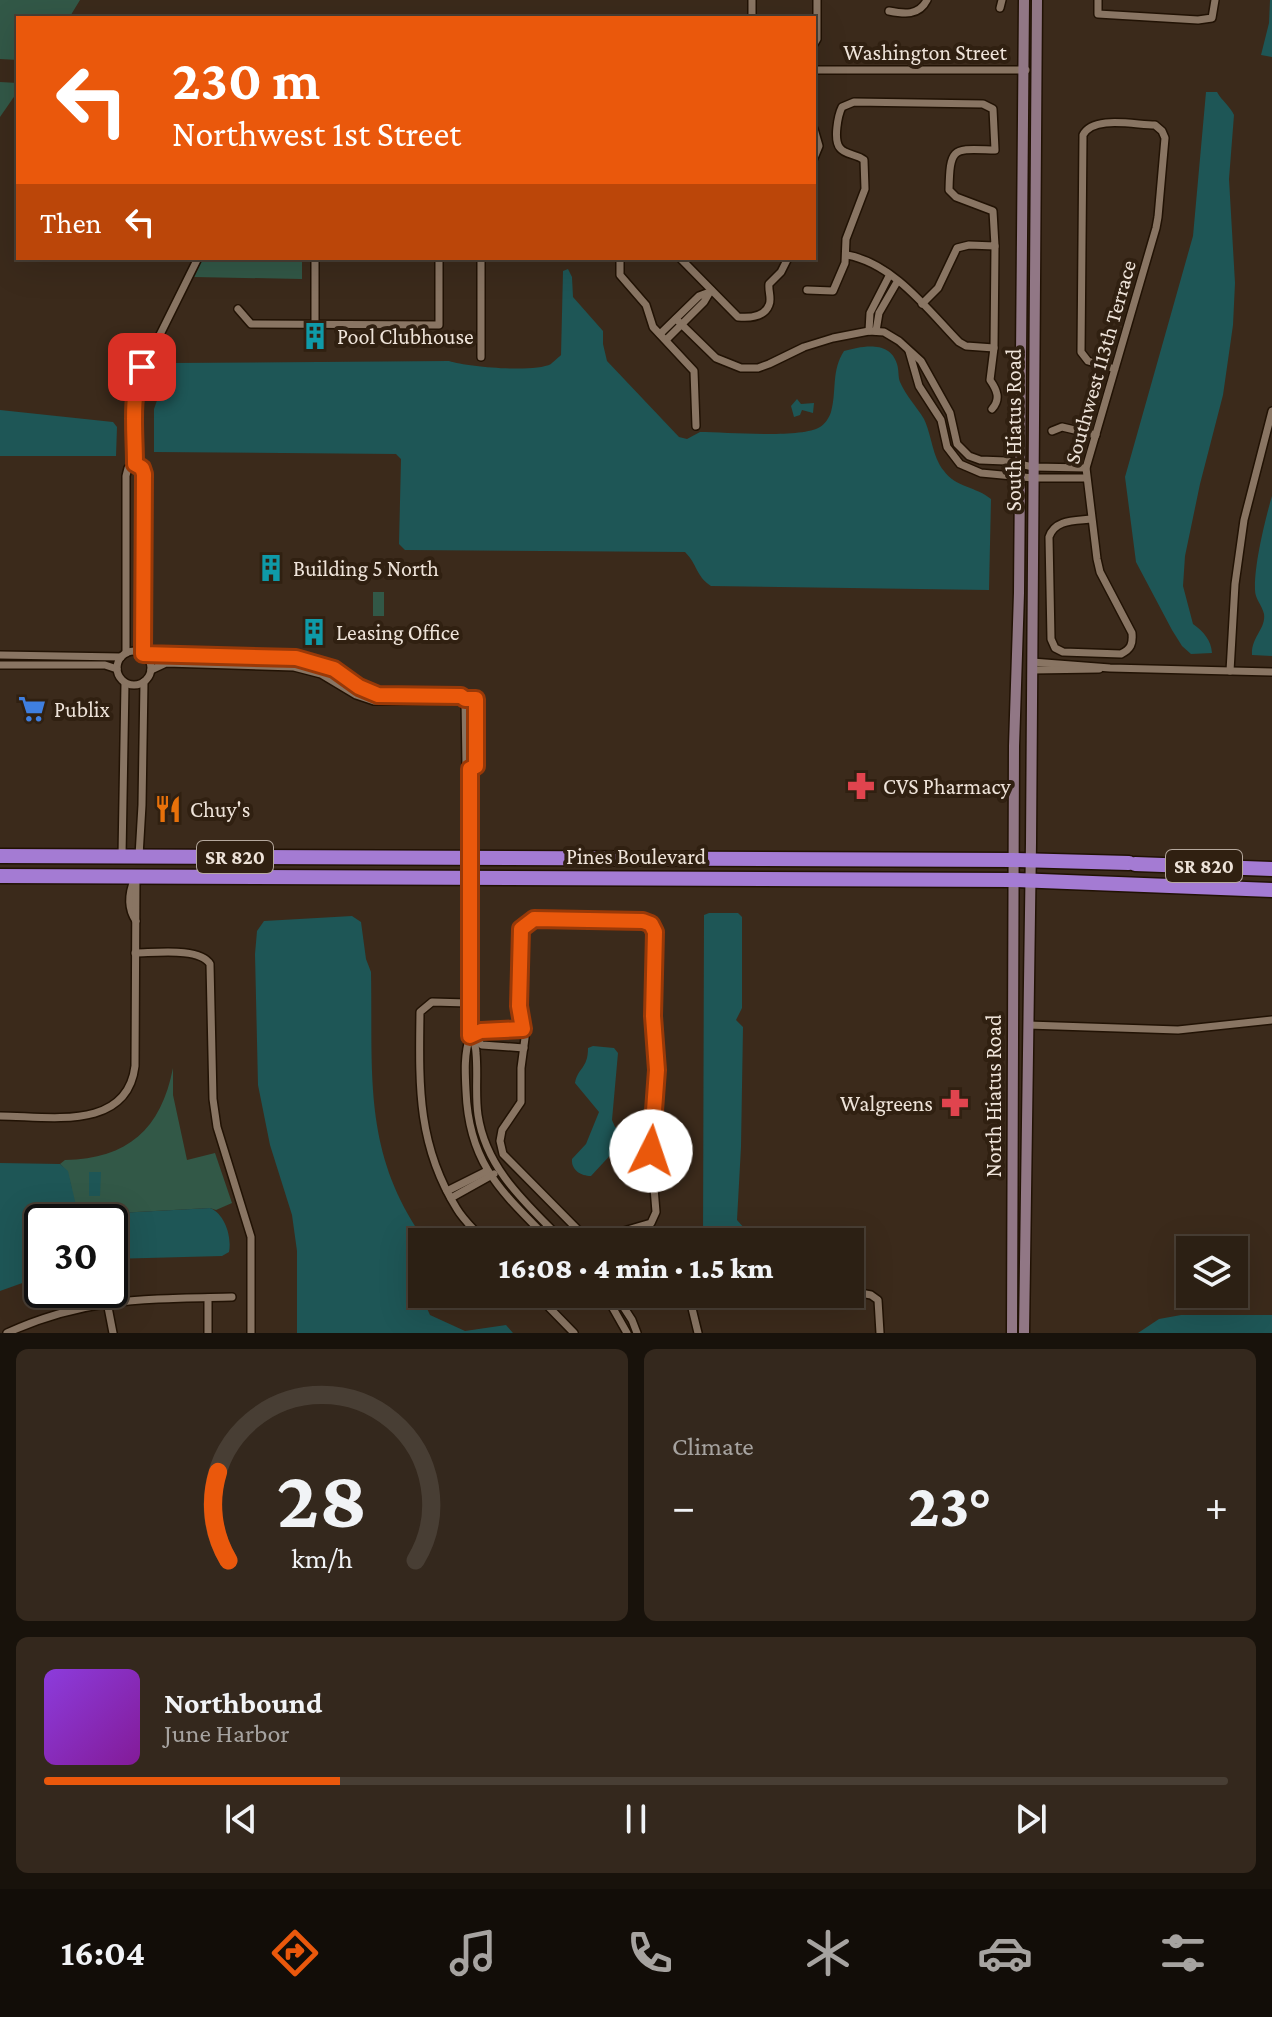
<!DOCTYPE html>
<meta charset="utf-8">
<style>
:root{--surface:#2c2014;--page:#34281d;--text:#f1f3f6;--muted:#a6a3a0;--line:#483e34;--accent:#ea580c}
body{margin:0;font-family:"Crimson Pro",serif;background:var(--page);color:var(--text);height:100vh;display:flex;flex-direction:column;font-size:30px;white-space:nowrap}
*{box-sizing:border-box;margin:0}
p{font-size:26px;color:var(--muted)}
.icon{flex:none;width:44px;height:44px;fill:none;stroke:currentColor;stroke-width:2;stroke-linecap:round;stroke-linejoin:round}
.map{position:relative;height:1333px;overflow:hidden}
.details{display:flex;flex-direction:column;gap:16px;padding:16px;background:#18120b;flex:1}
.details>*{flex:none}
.guide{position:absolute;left:16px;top:16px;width:800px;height:244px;border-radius:0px;box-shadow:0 8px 32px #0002,0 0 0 2px var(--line);background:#ea580c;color:#fff;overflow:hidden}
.buttons{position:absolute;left:1176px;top:1236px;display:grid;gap:16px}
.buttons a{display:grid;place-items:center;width:72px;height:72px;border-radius:0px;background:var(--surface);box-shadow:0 8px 32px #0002,0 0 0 2px var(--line);font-size:40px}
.speed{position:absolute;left:24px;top:1204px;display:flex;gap:16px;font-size:40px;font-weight:700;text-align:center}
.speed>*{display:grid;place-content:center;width:104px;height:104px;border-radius:50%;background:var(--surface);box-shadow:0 8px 32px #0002,0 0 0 2px var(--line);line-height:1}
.speed .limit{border:4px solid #111;border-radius:12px;background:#fff;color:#111}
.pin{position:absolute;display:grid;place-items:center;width:68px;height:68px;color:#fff;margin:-34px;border-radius:16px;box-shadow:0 4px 12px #0006}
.me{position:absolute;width:88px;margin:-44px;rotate:4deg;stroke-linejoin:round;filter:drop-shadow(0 0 6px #0008)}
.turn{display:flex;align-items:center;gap:28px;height:168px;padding:0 24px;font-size:36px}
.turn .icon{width:104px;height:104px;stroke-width:2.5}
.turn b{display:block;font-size:56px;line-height:68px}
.then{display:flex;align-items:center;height:76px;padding:0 24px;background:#0003;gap:16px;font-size:30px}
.big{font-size:60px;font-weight:800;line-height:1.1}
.details .tile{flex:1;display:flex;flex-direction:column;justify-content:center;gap:12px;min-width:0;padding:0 28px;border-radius:12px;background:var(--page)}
.details .dial{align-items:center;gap:0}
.dial svg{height:208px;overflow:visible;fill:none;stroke:var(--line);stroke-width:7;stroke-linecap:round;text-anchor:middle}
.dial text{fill:var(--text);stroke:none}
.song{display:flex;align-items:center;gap:24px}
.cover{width:96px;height:96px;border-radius:12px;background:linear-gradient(135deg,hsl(270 70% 55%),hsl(290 70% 35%))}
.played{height:8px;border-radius:4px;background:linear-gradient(90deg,var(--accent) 25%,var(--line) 25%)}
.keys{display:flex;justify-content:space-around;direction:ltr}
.heat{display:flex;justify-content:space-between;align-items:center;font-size:44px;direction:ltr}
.details .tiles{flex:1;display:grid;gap:16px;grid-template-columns:1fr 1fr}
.tile:last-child{grid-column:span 2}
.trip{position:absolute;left:408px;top:1228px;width:456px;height:80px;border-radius:0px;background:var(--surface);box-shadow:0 8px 32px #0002,0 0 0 2px var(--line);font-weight:800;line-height:80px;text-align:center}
.tabs{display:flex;height:128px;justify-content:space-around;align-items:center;background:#120d08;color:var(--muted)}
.tabs .icon{width:56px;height:56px}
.tabs .active{color:var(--accent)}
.tabs b{font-size:36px;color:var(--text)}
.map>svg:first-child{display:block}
.green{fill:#325847}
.water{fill:#1e5656}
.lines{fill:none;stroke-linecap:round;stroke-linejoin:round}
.street-casing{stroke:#211204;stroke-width:10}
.secondary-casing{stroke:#211204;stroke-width:13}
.highway-casing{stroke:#211204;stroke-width:17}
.street{stroke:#897563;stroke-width:7}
.secondary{stroke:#917785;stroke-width:10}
.highway{stroke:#a47bd3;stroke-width:14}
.route-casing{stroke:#983908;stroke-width:20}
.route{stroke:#ea580c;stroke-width:14}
.labels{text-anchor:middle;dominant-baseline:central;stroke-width:8;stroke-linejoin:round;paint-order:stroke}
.shield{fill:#302011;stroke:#b5a89d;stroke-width:2}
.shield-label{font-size:20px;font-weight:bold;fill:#eee3d9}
.street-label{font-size:22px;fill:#eee3d9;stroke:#302011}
.poi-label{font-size:22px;fill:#eee3d9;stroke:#302011;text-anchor:start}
</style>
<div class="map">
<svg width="1272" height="1333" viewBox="0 0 1272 1333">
<rect width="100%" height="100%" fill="#3b2a1b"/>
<!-- green -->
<g class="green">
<polygon points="0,0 80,0 69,18 18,18 18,60 0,59"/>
<polygon points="0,82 18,83 18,91 0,117"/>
<polygon points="203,258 302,258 302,279 194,277"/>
<rect x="373" y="592" width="11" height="24"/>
<path d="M173,1068V1095L187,1160L215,1153L232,1203L216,1210L210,1208L82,1215C68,1202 76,1177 60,1164L65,1160C128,1159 161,1129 173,1068Z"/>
</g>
<!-- water -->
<g class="water">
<polygon points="1270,0 1272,0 1272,57 1261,55 1269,23"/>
<path d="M1206,92H1217C1222,101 1230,106 1234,115L1229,179L1235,283L1233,325L1223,395L1200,484L1185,556L1183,586L1193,624C1204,632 1211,640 1212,653L1191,654L1182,646L1172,630L1136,562L1125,477L1193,236Z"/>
<path d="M568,269L572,277L573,297L603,331V344L607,361L679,437L687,439L700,432C726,432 800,439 820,427C825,424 829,418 831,412C837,391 831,371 844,351C862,346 890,340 897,364C899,370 898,377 900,382C906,396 917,407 924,419C932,436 932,456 944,471C955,487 977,487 991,499L989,590L711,586C695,575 698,565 685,552L405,550L399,544L401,459L396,454L154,452V409L170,363L449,361C468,367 534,373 551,364C552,363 560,356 561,355L563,271Z"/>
<polygon points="797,399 801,404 814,403 813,413 802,410 800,415 794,417 791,406"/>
<polygon points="0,410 113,422 117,427 116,456 0,456"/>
<path d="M1272,496V656L1252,655C1251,637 1266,629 1264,614C1262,605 1255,599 1255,590C1254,565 1265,520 1272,496Z"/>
<polygon points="709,913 738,913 742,917 742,1008 736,1020 743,1027 741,1147 737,1220 745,1229 826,1229 832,1233 832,1242 703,1242 704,915"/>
<path d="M352,916L361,922L366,959L371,972C373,1075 362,1154 426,1242H422L421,1295L430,1315L465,1331L506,1325L513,1333H297V1251L292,1215L270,1145L258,1085L255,954L257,931L264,921Z"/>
<path d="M593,1046L614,1048L618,1053L612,1120L615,1127L628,1136L591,1176C581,1176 571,1170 572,1159L586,1144L599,1112L575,1083C578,1067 588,1069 588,1048Z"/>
<path d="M0,1163L60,1164L68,1171L77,1210L82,1215L210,1208C225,1214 232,1237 229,1252L222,1256L110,1259V1222H42V1276L0,1291Z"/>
<polygon points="89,1172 101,1172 100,1196 89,1196"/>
<polygon points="1181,1315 1272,1315 1272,1333 1138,1333 1159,1319"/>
</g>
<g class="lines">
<!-- street casing -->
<g class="street-casing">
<g id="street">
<polyline points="752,0 752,18"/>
<polyline points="1098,0 1098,14 1198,20 1212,18 1215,0"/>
<polyline points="1000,8 1002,0"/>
<path d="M889,11C904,14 919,16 927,0"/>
<polyline points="814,44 817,39 817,0"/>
<polyline points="814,70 1026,70"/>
<polyline points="814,129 819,146 814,158"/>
<path d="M847,255C893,263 928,310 959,342L966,346L994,348"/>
<polyline points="315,258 315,324"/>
<polyline points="620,258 620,275 646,305 653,327 694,371 696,426"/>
<path d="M680,258L738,317C749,318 764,318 769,305C772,299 768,291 769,284L781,272L788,258"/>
<path d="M807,290L833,291L845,263L846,239L865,189L864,160C857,154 845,155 840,148C833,140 838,115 842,107L854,102L983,104L993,109L995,150C953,149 950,145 949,190L956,197L993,211L995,246L969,245L957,248L938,288L922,304"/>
<polyline points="238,309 251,324 439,325 439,258"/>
<polyline points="676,319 716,358 741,368 758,368 769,364 804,347 833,338 869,331 884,332 899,341 921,361 950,413 957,444 969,456 980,460 1006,461 1033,467 1086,468"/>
<polyline points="869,331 870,313 889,276"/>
<polyline points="876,331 879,313 897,282"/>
<polyline points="660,334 699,296 707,293"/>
<polyline points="666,340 704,302 711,290"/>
<polyline points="909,351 919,386 941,420 947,447 960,464 981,473 1033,478 1086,478"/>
<polyline points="481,357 481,258"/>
<path d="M992,409C1001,399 997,390 990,380L994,348L995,246"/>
<polyline points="1052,431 1062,427 1096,435"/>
<polyline points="135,464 135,393 138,379 198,258"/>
<polyline points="135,464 142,468 144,474 143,654"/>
<path d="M1092,519C1075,521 1055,519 1049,537L1051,639L1055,648L1063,652L1121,654C1131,649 1133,644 1132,633L1100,572L1097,559L1086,468L1156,228L1158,217L1165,138L1162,131L1155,125C1135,125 1093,115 1083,135L1081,352L1088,361L1115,369"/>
<circle cx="134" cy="668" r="17"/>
<polyline points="126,653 126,476 128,468 135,464"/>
<polyline points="0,655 121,657"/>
<polyline points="144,655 283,656 309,661 334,669 359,687 378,695 461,696 465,699"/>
<polyline points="1032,662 1110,668 1272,672"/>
<polyline points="0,665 105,665 117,669"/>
<polyline points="151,670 166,663 294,667 321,674 356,695 374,701 476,699 476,766 470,769"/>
<polyline points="1032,670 1099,669"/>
<polyline points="1230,671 1235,584 1244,520 1272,411"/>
<path d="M465,699L466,767L470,769L469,1023C470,1034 476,1043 476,1053C478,1074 475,1095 478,1115C486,1170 528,1205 564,1242"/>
<polyline points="122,856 125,683"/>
<polyline points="139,856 142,805 144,682"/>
<path d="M135,878C129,892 127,908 136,921"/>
<polygon points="534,919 643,921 651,924 655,932 653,1016 657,1070 651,1151 656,1212 651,1223 593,1240 585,1237 503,1154 500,1141 502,1130 521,1102 521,1068 525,1038 519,1006 521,929"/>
<path d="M135,953C154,953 200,947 210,964L213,1099L217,1127L251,1237V1333"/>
<path d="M468,1003L432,1002L420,1012C419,1085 417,1145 457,1209C464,1221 476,1231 485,1242"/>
<polyline points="1028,1025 1178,1030 1272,1020"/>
<path d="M470,1036C464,1054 465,1072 466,1091C469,1165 502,1192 551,1242"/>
<polyline points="470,1036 481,1031 523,1029"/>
<polyline points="472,1037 482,1045 524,1048"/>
<path d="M0,1116C48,1116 127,1132 135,1066L136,877"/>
<polyline points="447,1191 487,1171"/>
<polyline points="451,1198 494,1174"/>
<polyline points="850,1291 871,1295 878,1300 880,1333"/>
<polyline points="536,1294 574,1333"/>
<polyline points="602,1294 610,1303 627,1333"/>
<polyline points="615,1294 632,1320 637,1333"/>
<polyline points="688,1294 690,1300 710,1294"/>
<polyline points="690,1300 698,1333"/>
<polyline points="107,1302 113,1333"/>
<path d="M7,1333C85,1297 149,1299 232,1297"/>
<polyline points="208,1333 208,1298"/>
</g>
</g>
<!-- secondary casing -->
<g class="secondary-casing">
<g id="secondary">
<polyline points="1012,1333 1014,746 1019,593 1024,0"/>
<polyline points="1024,1333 1031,843 1037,0"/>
</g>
</g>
<!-- highway casing -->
<g class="highway-casing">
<g id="highway">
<polyline points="0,856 1013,860 1129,863"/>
<polyline points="1135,864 1272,869"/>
<polyline points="0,876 1013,880 1272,890"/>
</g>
</g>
<!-- street -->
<use href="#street" class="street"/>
<!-- secondary -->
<use href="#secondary" class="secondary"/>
<!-- highway -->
<use href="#highway" class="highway"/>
</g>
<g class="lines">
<!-- route casing -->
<g class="route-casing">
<path id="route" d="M142,367C130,397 135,432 135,464L142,468L144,474L143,654L296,658L334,669L359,687L378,695L461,696L465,699H476V766L470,769V1036L481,1031L523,1029L519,1006L521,929L534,919L643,921L651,924L655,932L653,1016L657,1070L651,1151"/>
</g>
<!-- route -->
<use href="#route" class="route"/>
</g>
<!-- icons -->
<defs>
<g id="building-bare" transform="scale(2.16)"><path d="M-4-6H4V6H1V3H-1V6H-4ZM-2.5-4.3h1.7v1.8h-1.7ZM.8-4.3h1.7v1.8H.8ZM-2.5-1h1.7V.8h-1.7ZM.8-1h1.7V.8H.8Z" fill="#0f9aa8" stroke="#302011" stroke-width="2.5" paint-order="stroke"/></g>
<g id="supermarket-bare" transform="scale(2.16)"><path d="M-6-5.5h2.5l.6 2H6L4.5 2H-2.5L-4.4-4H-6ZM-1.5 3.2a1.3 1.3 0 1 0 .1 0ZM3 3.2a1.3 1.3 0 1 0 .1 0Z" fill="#3f7fe0" stroke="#302011" stroke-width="2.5" paint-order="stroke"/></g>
<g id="pharmacy-bare" transform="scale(2.16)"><path d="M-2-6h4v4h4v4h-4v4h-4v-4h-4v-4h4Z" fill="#e0444e" stroke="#302011" stroke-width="2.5" paint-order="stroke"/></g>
<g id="restaurant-bare" transform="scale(2.16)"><path d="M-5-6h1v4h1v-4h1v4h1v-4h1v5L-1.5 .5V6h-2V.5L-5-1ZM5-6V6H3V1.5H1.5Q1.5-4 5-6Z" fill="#e8710a" stroke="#302011" stroke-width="2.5" paint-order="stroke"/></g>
</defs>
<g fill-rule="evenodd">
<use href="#building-bare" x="315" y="336"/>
<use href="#building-bare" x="271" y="568"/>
<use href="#building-bare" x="314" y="632"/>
<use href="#supermarket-bare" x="32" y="709"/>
<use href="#pharmacy-bare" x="861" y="786"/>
<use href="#restaurant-bare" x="168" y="809"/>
<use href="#pharmacy-bare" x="955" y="1103"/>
</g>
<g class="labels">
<!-- shield labels -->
<g class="shield">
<rect x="197" y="841" width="76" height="32" rx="6"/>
<rect x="1166" y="850" width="76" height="32" rx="6"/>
</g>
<g class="shield-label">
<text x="235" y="857">SR 820</text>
<text x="1204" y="866">SR 820</text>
</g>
<!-- street labels -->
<g class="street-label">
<text x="925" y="52">Washington Street</text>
<text transform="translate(1100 362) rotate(-74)">Southwest 113th Terrace</text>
<text transform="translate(1013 430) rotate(-90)">South Hiatus Road</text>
<text x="636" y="856">Pines Boulevard</text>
<text transform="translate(993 1096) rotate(-90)">North Hiatus Road</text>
</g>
<!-- poi labels -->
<g class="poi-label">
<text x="337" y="336">Pool Clubhouse</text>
<text x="293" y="568">Building 5 North</text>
<text x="336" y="632">Leasing Office</text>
<text x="54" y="709">Publix</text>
<text x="883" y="786">CVS Pharmacy</text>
<text x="190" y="809">Chuy's</text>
<text x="933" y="1103" text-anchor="end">Walgreens</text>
</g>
</g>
</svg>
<div class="buttons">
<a><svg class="icon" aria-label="layers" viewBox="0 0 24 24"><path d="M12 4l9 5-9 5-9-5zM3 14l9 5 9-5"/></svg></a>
</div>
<div class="speed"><div class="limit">30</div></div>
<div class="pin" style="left:142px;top:367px;background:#d93025"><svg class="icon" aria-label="arrive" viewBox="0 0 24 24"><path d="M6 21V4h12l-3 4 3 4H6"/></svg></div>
<svg class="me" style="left:651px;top:1151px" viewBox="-20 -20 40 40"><circle r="19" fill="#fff"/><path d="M0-13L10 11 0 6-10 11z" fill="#ea580c"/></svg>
<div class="trip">16:08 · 4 min · 1.5 km</div>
<div class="guide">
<div class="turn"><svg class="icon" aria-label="left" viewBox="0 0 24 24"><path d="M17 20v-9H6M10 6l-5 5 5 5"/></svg><div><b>230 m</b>Northwest 1st Street</div></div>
<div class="then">Then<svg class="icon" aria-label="left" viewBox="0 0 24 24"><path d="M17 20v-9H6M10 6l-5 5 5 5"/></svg></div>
</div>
</div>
<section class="details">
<div class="tiles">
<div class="tile dial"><svg viewBox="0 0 100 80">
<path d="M14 69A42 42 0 1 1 86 69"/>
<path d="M14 69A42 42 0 0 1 10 35" stroke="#ea580c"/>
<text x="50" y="56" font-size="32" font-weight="700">28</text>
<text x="50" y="72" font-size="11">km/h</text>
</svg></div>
<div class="tile"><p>Climate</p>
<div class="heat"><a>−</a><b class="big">23°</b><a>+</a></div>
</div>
<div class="tile">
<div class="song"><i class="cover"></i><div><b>Northbound</b><p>June Harbor</p></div></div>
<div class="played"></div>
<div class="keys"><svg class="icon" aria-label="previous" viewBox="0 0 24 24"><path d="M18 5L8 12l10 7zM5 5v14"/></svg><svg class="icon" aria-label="pause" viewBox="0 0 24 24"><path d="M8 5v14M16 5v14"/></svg><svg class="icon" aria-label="next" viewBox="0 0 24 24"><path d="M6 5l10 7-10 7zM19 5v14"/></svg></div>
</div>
</div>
</section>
<nav class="tabs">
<b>16:04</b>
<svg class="icon active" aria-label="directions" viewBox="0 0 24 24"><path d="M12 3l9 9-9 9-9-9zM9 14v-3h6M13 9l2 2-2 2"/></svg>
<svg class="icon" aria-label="music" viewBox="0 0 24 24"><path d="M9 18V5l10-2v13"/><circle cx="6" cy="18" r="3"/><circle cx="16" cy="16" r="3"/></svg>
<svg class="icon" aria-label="phone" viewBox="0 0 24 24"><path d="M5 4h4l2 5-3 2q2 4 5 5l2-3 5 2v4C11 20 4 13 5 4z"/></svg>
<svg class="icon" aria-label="climate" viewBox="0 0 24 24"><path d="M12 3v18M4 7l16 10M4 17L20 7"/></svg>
<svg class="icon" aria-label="car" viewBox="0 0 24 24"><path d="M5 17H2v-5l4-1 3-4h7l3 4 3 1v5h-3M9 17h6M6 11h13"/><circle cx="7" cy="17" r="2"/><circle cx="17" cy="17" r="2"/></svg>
<svg class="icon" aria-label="filters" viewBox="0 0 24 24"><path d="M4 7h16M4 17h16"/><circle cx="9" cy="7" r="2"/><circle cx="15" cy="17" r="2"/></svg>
</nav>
